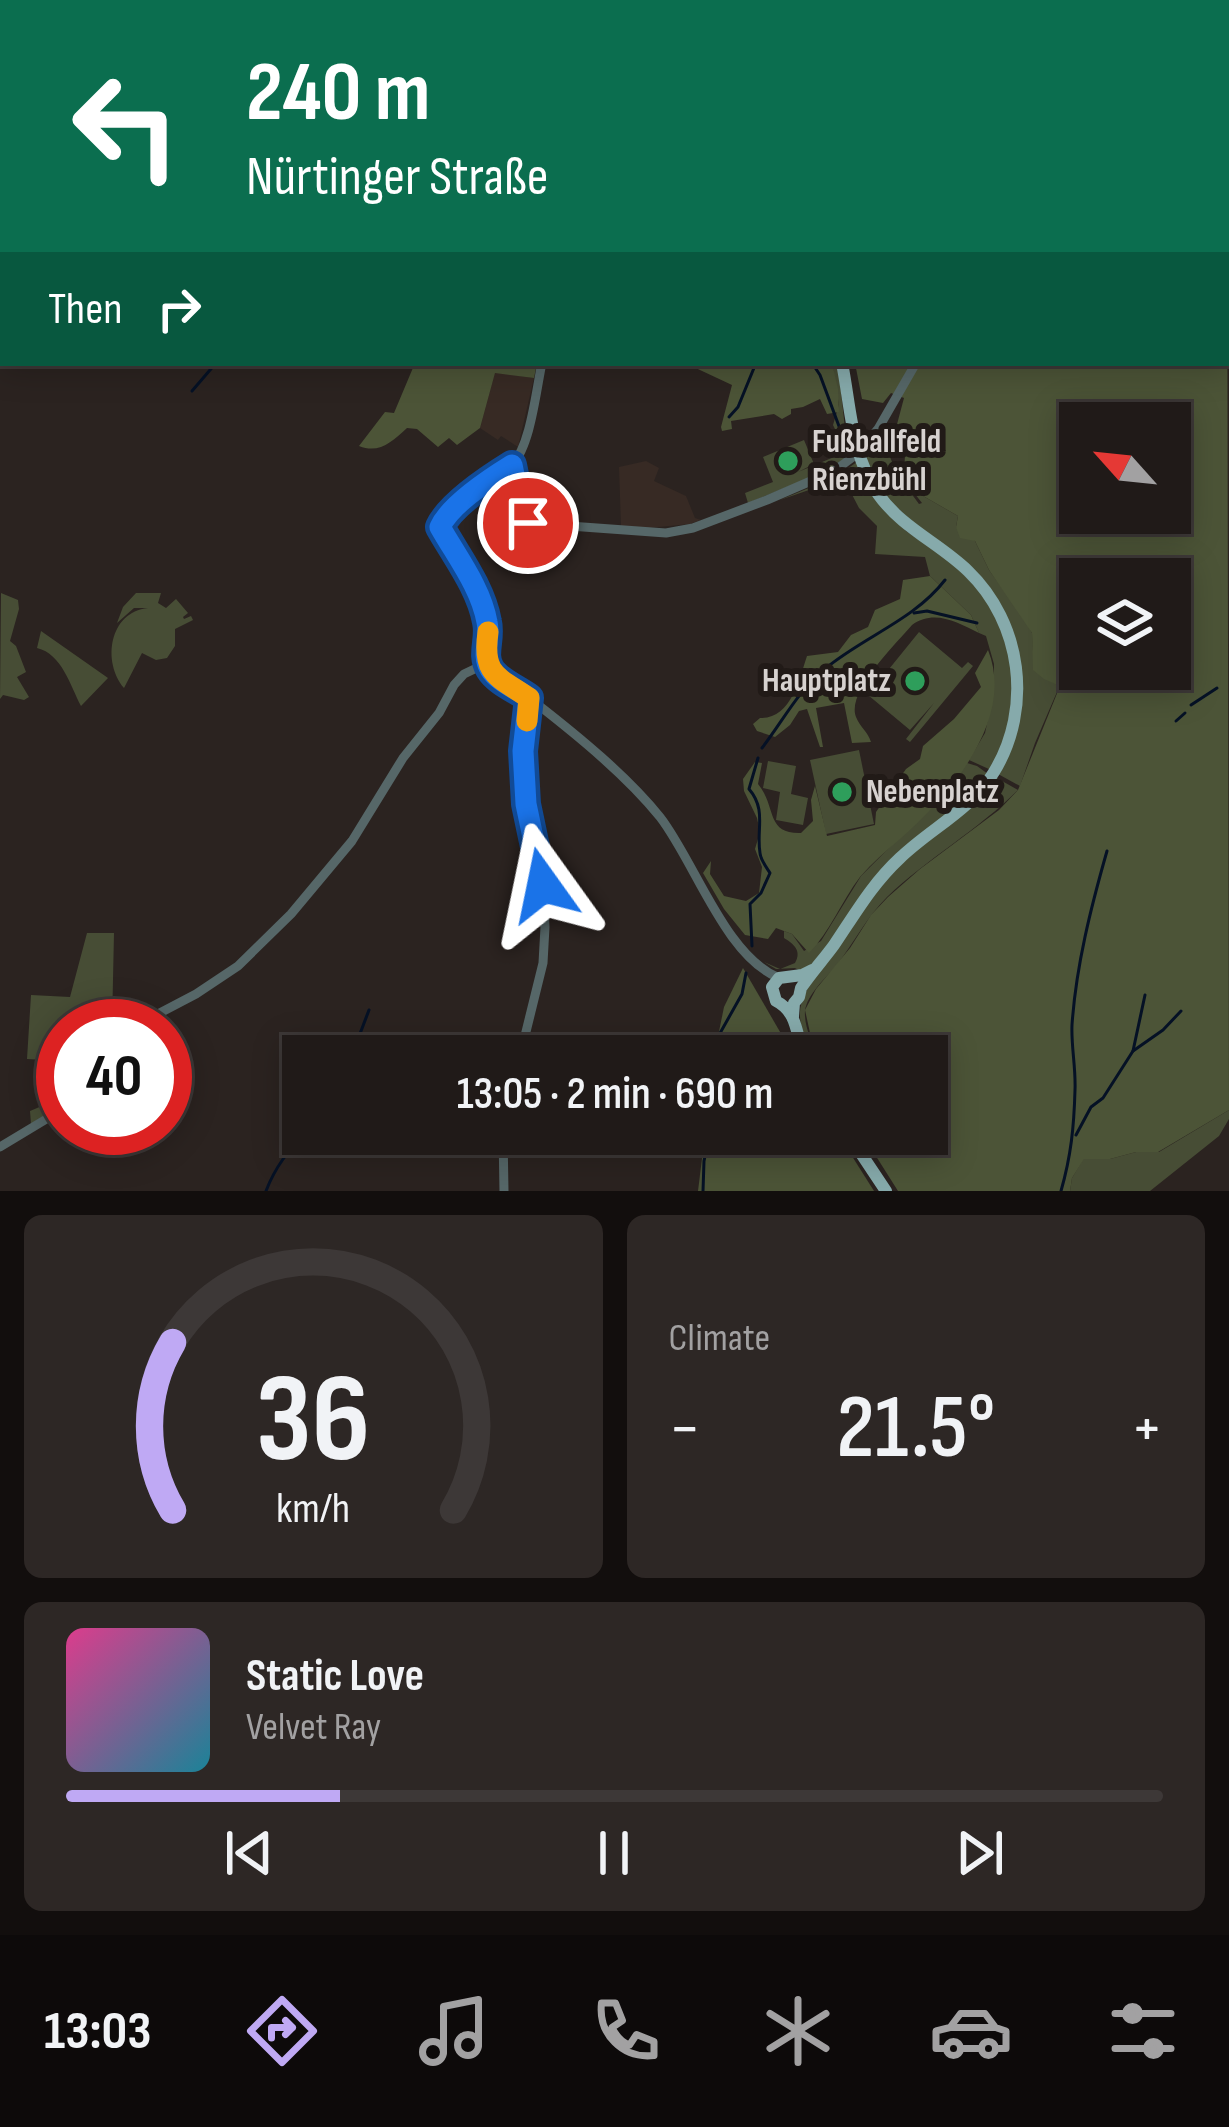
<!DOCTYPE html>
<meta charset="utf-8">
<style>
:root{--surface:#201a18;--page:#2d2725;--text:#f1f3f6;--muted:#a2a1a2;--line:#3d3837;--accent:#bfa9f4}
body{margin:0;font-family:"Sofia Sans Condensed",sans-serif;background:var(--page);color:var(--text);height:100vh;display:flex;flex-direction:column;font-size:45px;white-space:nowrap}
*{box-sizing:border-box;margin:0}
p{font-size:39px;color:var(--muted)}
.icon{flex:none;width:66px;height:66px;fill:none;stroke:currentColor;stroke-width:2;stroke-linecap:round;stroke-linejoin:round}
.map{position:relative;height:1191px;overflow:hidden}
.panel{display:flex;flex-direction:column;gap:24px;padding:24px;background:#120e0d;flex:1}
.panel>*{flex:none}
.hud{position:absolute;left:0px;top:0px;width:1230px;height:366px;box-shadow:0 6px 30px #0003,0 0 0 3px var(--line);background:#0b6e4f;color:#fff;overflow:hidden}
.needle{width:78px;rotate:297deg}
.tools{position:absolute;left:1059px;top:402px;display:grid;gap:24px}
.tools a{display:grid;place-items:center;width:132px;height:132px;border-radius:0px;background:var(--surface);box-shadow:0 6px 30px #0003,0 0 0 3px var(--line);font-size:60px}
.speed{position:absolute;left:36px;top:999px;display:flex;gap:24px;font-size:60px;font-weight:700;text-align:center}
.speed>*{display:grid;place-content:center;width:156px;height:156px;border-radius:50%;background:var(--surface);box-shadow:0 6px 30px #0003,0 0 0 3px var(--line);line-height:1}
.speed .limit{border:18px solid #d22;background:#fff;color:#111}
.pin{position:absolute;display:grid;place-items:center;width:102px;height:102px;color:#fff;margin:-51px;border:6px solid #fff;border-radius:50%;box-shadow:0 3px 12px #0007}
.me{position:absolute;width:132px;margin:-66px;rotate:348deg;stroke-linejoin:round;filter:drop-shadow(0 0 9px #0008)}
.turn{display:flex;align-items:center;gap:42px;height:252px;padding:0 48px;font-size:54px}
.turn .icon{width:156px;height:156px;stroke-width:2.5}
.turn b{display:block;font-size:84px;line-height:102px}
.then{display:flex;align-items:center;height:114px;padding:0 48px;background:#0003;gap:24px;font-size:45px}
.big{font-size:90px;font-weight:600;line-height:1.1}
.panel .widget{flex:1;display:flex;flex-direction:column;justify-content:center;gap:18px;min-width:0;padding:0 42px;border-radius:18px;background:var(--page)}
.panel .dial{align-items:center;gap:0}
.dial svg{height:312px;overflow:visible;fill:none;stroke:var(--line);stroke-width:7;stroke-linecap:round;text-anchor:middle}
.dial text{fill:var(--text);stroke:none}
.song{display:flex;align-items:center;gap:36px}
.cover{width:144px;height:144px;border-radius:18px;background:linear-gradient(135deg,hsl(330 70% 55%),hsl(190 70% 35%))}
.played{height:12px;border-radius:6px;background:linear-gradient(90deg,var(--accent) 25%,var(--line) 25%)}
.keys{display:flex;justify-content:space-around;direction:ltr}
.heat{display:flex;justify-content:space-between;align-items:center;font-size:66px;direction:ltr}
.panel .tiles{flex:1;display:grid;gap:24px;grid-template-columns:1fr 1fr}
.widget:last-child{grid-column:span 2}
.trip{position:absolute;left:282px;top:1035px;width:666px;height:120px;border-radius:0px;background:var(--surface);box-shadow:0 6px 30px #0003,0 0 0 3px var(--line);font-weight:600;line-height:120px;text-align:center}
.menu{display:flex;height:192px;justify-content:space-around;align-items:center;background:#0d0a0a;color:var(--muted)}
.menu .icon{width:84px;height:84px}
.menu .selected{color:var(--accent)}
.menu b{font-size:54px;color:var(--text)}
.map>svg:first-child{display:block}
.built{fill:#372a24}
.green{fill:#474d35}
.forest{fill:#4c5437;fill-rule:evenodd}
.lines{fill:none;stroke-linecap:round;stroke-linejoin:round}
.stream{stroke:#051125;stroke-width:3}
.tertiary{stroke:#566768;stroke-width:9}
.primary{stroke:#86aaab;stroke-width:12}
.route-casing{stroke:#114b97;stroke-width:30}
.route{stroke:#1a73e8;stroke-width:21}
.slow{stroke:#f59e0b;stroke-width:21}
.leisure-dot{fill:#2e9e5b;stroke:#211a17;stroke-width:4.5}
.labels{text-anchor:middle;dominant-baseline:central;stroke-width:12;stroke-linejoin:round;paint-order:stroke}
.poi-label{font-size:33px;font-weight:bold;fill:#d7d2d0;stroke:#211a17;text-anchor:start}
</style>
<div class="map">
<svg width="1229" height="1191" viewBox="0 0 1229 1191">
<rect width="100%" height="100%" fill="#2b2320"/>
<!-- built -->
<g class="built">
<polygon points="495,372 534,378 518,447 501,436 498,440 480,428"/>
<polygon points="646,461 659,468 654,481 686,496 695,518 701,520 690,524 648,528 621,526 619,467"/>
</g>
<!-- green -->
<g class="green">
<polygon points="832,363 838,363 845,429 852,452 831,469 748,503 745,493 773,482 763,457 804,440 814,464 798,472 846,452 833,425 839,405"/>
<polygon points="878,442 886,447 897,474 919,504 922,503 911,489 958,516 956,527 975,541 989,570 1026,621 1032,633 1034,670 1060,685 1035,743 1020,786 998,774 1022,696 1000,604 886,497 863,456"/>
<polygon points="857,462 906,531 950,561 982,593 1005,634 1014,682 1007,734 991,770 969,760 985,733 994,691 994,664 986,636 979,633 971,615 930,576 925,557 875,554 877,526 859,508 846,483 835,481 780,500 835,477"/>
<polygon points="1,593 18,600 19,609 10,641 16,646 26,672 17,677 29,697 24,700 3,695 0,699"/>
<path d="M136,593H161L158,603L166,608L176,599L188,613L183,617L184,619L191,616L193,620L175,629V646L167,658L156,660L142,653L124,688C102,662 109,612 148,608H134L117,623L123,607Z"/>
<path d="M41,631L108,678L81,706C70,685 62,654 37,648Z"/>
<polygon points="919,632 962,668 968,662 973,666 910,742 906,739 934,703 910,730 868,695"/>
<polygon points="859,750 874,824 826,834 810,760"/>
<polygon points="768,761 796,766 791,794 808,798 803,825 776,820 780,792 763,788"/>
<path d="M967,763L977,766L988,774L966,801L906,846L812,964L802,972L795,968L776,969L764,962L780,969L795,963C802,951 794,944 784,938V931L792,934L804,951L821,941L861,876L937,800Z"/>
<path d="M995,777L1018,790C978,830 928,858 887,897C867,917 854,942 837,965C826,978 807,994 805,1011C804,1026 812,1043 818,1056H812C807,1043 799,1027 800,1012C800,1001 808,992 809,981L893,869Z"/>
<polygon points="87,933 114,933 112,1026 63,1026 63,1104 31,1124 30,1111 49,1103 44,1060 27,1059 31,995 70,997"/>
<polygon points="1229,1110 1229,1119 1219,1136 1150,1191 1070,1191 1072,1178 1084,1158 1110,1159 1136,1152 1159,1152"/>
</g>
<!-- forest -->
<g class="forest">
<polygon points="581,0 1184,0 1187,3 582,3"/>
<path d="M1227,167L1229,1110L1158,1152H1136L1110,1159H1084L1072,1178L1070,1191H898L862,1134H927V1056H818L812,1042L805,1010L816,989L850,948L871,915L888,897L920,869L999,810L1018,790L1060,686L1044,679L1033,670L1032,633L989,570L975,541L960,538L956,527L958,516L911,489L904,473L905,455L896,428L904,398L891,393L883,403L862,399L855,363H1227ZM1080,423H1170V513H1080ZM1080,579H1170V669H1080Z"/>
<path d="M415,363H537L534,378L495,373L480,428L457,445L449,438L438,447L417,429L407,428C392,442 379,454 359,446L385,412L394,413Z"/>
<polygon points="685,363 832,363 838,389 839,412 827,414 820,399 803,407 791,409 791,414 782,419 774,414 731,421 732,429 722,431 721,427 732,385"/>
<path d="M930,576L971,615L979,633C957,622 934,609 912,625C896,644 846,692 856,717C860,727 868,732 871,742L852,743L844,703L816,708L823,747H820L807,709L799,711L790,725L775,737L757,731L753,724L760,718C791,719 799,680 807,656L838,652L851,635L868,627L875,610L900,599L903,580Z"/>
<path d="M988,650C1016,720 949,796 900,839C886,851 872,863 860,877C841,902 830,932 809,953L792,934L776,928L768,939L745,935L724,909L703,873L711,861L710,874L724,896L746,901L759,893L762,867L755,849L760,832L757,818L744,791L743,779L755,762L762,763L758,784C777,807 765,834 801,833L813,821L811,800L815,786L827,836L875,825L876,812L906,769L920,759L923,746L954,719L981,687L975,673Z"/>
<polygon points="743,968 794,1056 714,1056 724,1007"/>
<polygon points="705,1134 838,1134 874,1191 698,1191"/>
</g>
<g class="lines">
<!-- stream -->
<g class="stream">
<polyline points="277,0 294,3"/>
<polyline points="737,0 738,3"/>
<polyline points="1166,0 1168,3"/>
<polyline points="116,3 117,0"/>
<polyline points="1227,195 1229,200"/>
<polyline points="812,363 820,375 843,437"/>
<polyline points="192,391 216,363"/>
<polyline points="729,417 738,407 756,363"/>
<polyline points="914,613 927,611 977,623"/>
<polyline points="1191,705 1217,688"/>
<polyline points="1176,721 1185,713"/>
<path d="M762,748C783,721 799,689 826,668C865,636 914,620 945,580"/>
<path d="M752,946L750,904L761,893L770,873C767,868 760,859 760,853C756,830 767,810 749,789L758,758"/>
<polyline points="1133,1051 1163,1030 1181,1011"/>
<polyline points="331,1056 341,1047 358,1039 369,1010"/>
<polyline points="723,1056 719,1035 742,994 746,973"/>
<polyline points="1076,1135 1091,1107 1103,1098 1133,1051 1145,995"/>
<path d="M266,1191C274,1170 289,1147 307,1134"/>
<polyline points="703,1191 704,1161 710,1134"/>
<path d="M1061,1191C1071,1156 1074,1127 1075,1090C1076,1068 1071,1046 1072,1025C1076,966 1091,907 1107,851"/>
</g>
<!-- tertiary -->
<g class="tertiary">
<polyline points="1227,107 1229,106"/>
<polyline points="512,465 523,518 528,523 666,533 693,528 767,500 834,471 857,454 878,429 916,363"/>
<path d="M487,663C497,683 520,691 537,704C578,736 627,776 660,817C695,862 725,956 779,978"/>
<path d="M487,663C485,650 490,638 488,624C483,590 456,557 440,527C452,498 492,487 512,465C531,445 536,390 542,363"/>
<polyline points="135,1026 196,994 238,966 291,914 352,841 403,758 439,713 454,685 464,674 487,663"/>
<polyline points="520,1056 543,963 545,927 543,885 526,804 523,751 529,698"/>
<polyline points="503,1134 504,1191"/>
<polyline points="0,1147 63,1109"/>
</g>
<!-- primary -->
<g class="primary">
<polyline points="563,0 564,3"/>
<path d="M793,1016L794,1003L799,997L801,988C811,973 823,960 834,945C855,914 872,884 900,858C931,828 971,810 994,772C1033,708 1022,623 968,571C939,543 902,528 878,494C851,454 851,408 842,363"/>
<path d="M804,1056C796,1035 798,1012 776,1001L772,987L779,978L802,975L812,970"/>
<polyline points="848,1134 886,1191"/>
</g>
</g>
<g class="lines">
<!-- route casing -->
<g class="route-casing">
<path id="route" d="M528,523L523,518L512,465C491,478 450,505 440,527C457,557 481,588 487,622C491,639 481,654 490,669C498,682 517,689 529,698L523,751L526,804L543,885"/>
</g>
<!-- route -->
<use href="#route" class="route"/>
<!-- slow -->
<path class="slow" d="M488,632C482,675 497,676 529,698L527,721"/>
</g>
<!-- markers -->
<g class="leisure-dot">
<circle cx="788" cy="461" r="12"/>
<circle cx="915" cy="681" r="12"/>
<circle cx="842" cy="792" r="12"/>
</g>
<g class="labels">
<!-- poi labels -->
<g class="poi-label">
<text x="812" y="442">Fußballfeld<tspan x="812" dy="38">Rienzbühl</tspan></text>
<text x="891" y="681" text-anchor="end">Hauptplatz</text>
<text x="866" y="792">Nebenplatz</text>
</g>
</g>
</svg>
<div class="tools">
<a><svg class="needle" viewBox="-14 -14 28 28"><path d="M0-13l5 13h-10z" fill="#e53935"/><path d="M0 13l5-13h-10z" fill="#a2a1a2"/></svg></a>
<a><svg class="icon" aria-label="layers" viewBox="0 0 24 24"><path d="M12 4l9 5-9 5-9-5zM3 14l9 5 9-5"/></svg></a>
</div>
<div class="speed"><div class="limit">40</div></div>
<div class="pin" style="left:528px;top:523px;background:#d93025"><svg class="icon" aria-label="arrive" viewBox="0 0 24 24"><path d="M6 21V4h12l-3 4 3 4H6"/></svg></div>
<svg class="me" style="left:543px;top:885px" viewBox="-20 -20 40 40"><path d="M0-17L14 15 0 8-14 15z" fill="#1a73e8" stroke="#fff" stroke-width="4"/></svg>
<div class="trip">13:05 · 2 min · 690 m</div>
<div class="hud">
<div class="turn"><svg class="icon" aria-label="left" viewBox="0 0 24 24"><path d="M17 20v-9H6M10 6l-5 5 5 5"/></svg><div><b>240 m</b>Nürtinger Straße</div></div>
<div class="then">Then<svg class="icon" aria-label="right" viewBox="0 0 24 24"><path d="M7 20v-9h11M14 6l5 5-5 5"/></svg></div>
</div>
</div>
<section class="panel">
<div class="tiles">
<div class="widget dial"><svg viewBox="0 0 100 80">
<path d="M14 69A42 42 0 1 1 86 69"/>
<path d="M14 69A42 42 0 0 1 14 26" stroke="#bfa9f4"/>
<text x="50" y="56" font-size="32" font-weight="700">36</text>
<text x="50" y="72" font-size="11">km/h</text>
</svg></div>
<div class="widget"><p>Climate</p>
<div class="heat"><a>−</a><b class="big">21.5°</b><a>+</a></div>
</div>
<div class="widget">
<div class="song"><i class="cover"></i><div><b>Static Love</b><p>Velvet Ray</p></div></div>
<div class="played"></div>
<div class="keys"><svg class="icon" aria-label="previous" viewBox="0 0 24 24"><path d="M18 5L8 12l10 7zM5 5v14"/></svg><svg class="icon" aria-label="pause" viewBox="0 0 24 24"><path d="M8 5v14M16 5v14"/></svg><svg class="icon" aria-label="next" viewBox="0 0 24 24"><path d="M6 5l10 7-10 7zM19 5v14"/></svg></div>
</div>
</div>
</section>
<nav class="menu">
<b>13:03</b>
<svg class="icon selected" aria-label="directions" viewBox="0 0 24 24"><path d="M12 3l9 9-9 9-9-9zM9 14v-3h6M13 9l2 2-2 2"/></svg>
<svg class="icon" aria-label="music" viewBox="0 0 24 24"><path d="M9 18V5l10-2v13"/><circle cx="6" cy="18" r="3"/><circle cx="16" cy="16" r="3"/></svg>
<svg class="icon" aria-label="phone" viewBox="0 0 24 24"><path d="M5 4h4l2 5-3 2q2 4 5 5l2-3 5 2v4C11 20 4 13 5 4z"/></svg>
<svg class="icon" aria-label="climate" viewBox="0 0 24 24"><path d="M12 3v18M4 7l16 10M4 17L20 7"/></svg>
<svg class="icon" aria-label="car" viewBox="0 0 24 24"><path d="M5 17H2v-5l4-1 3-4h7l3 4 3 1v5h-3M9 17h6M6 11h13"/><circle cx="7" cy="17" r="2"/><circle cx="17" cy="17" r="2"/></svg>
<svg class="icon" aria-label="filters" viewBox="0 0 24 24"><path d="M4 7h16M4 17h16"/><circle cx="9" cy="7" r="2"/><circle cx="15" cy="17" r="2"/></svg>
</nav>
